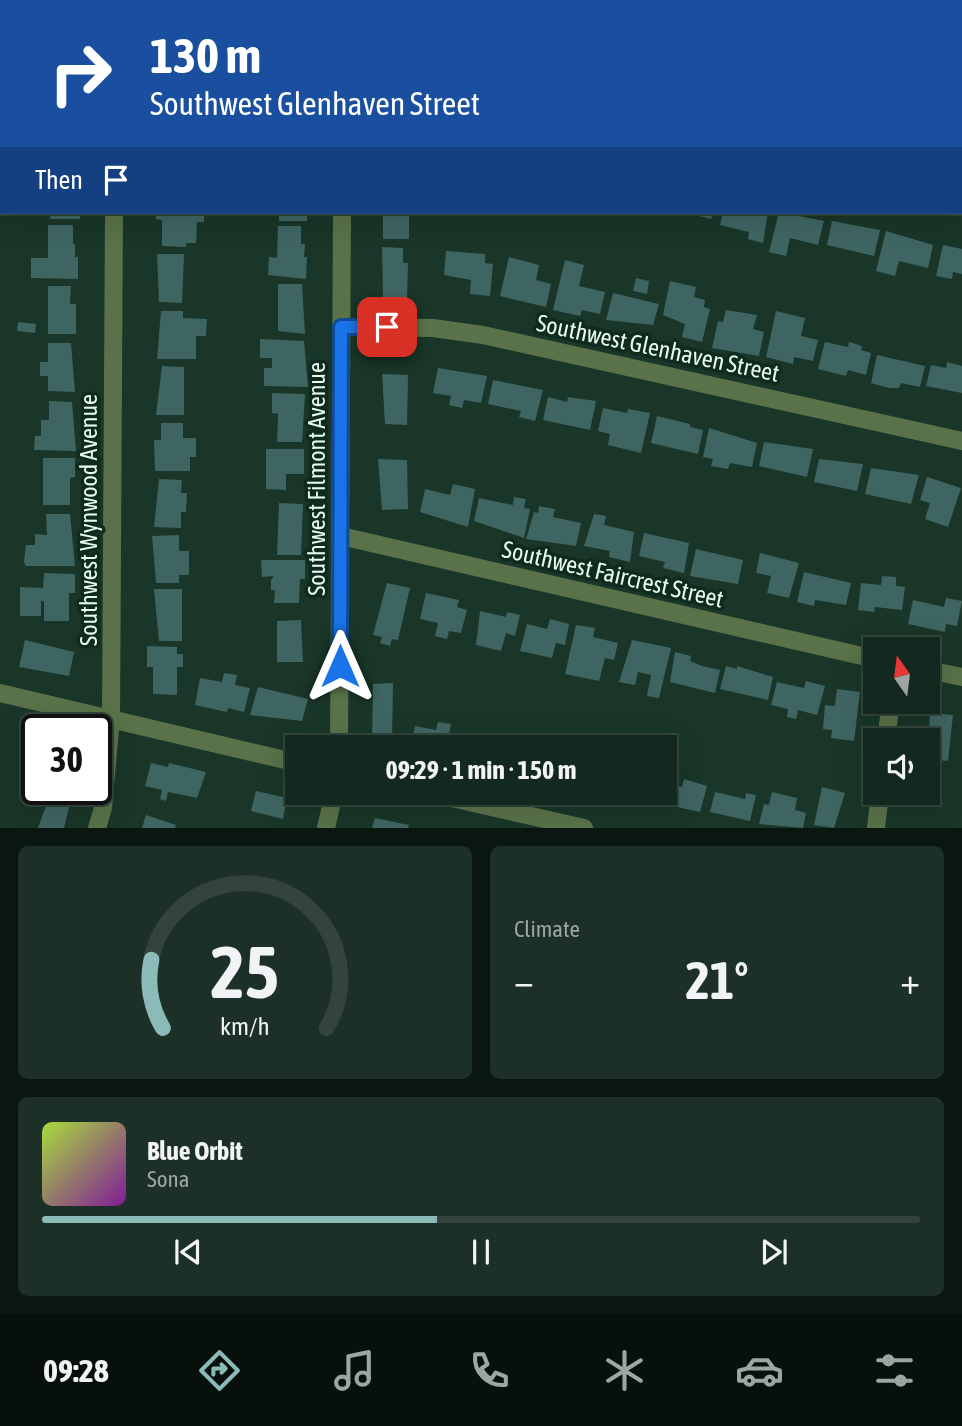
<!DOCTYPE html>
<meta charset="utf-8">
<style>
:root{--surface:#13281e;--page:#1c3027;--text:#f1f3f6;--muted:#9da6a4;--line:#32443c;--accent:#8bbbb9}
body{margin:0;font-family:"Asap Condensed",sans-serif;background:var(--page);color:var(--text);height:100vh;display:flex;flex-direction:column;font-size:26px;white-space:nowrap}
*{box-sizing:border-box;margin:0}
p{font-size:23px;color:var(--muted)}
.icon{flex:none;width:38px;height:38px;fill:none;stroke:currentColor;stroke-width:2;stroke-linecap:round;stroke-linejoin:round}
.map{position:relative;height:828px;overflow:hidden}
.panel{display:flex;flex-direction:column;gap:18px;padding:18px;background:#0a1610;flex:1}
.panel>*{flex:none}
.guide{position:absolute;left:0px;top:0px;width:962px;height:214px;box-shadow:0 7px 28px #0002,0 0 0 2px var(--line);background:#1a4fa0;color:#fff;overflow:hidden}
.needle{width:46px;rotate:346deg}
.buttons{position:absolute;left:863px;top:637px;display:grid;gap:14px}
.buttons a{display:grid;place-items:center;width:77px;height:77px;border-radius:0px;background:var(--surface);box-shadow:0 7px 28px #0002,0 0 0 2px var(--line);font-size:35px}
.speed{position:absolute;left:21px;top:714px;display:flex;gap:14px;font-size:35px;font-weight:700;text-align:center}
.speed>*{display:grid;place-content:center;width:91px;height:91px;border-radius:50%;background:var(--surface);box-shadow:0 7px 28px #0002,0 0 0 2px var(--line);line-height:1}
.speed .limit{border:4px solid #111;border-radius:10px;background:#fff;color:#111}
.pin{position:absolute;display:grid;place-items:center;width:60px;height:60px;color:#fff;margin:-30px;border-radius:14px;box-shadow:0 4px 10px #0006}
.me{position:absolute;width:77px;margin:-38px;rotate:0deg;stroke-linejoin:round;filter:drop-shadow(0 0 5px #0008)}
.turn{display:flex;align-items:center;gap:24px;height:147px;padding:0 35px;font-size:32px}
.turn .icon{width:91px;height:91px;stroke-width:2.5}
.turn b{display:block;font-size:49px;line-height:60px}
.then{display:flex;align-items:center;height:66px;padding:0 35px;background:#0003;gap:14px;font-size:26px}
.big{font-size:52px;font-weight:700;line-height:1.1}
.panel .tile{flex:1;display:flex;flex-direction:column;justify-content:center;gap:10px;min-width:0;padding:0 24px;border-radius:10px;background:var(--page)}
.panel .dial{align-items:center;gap:0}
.dial svg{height:182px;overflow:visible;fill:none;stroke:var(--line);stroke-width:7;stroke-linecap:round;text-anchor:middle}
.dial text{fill:var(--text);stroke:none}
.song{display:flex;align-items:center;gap:21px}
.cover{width:84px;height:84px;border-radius:10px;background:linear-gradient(135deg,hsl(80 70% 55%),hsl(290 70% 35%))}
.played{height:7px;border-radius:4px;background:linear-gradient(90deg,var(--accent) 45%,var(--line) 45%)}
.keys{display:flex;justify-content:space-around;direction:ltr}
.heat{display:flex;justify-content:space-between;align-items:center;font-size:38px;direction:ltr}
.panel .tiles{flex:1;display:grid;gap:18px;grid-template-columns:1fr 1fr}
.tile:last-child{grid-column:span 2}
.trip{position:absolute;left:285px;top:735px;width:392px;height:70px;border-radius:0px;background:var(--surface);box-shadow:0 7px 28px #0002,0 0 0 2px var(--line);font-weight:700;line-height:70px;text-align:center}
.menu{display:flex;height:112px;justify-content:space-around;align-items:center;background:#08100c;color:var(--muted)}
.menu .icon{width:49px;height:49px}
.menu .selected{color:var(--accent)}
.menu b{font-size:32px;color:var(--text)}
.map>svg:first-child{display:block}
.building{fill:#3f6562}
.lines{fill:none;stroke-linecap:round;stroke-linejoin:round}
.minor{stroke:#597249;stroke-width:18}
.route-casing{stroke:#114b97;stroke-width:18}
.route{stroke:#1a73e8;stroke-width:12}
.labels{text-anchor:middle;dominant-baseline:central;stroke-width:7;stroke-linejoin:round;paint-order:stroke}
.street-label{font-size:24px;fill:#e9faf0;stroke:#0f2b1e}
</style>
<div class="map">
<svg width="962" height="828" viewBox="0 0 962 828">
<rect width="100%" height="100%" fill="#193628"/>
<!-- building -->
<g class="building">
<polygon points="51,212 80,212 80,219 50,219"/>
<polygon points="156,212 204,212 204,222 197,222 196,243 186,243 186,247 162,246 162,220 156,219"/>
<rect x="279" y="212" width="28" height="9"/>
<rect x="383" y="212" width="26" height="27"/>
<polygon points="683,212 713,212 711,219"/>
<polygon points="723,212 768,212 763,243 748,239 749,232 720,225"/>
<polygon points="779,212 824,221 818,245 790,238 786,256 769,252"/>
<polygon points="832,221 880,230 874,256 827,245"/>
<polygon points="48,225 73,225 73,244 75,244 75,257 78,257 78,279 31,278 31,258 48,258"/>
<polygon points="278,226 301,226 301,244 305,244 304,257 307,257 306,279 268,275 269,257 277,258"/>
<polygon points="886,231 933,245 928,268 899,261 895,276 876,271"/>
<polygon points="943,245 962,249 962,274 953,272 952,279 936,276"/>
<polygon points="382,247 403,248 403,263 408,263 407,298 383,297"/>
<polygon points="446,251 485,254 485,263 493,264 490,296 470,294 471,280 444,275"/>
<polygon points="157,254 184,254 182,303 159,302"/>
<polygon points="509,257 539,265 536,280 551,284 546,307 500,296"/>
<polygon points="565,260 584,265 579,286 605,292 600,314 582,310 580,316 553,310"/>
<polygon points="636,278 649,281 647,294 633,291"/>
<polygon points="670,281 696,287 694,297 705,300 704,307 710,309 702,342 682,337 685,324 663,315"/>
<polygon points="278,284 302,284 305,334 278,331"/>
<polygon points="48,286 71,286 70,304 76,304 76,334 48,334"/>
<polygon points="613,293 659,304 653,325 606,320"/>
<polygon points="726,310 757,315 753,329 764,332 759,356 712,348 718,321 723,322"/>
<polygon points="161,311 183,311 183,318 207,319 206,336 196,336 196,359 157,359"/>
<polygon points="776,311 805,318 801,336 818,340 813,361 794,357 793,364 766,357"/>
<polygon points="18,322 36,324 35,333 17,331"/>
<polygon points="260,339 304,341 308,387 264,386 264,368 272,368 272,358 260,358"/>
<polygon points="825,342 848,347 849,342 862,346 861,350 871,353 866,375 848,370 846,376 818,369"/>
<polygon points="48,343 71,343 75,392 48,391 48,376 40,376 40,362 48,362"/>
<polygon points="877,355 925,366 920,387 901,383 899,388 889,388 871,383"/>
<polygon points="947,362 962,366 962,393 926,386 931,365 946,368"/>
<polygon points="162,366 184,367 184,415 156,415"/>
<polygon points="438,368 487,376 481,403 464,400 462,408 449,405 451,396 433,393"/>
<polygon points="382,374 408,375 407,425 385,424"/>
<polygon points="493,380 543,390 535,421 519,417 521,411 488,404"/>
<polygon points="272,393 305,394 302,442 277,442 278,414 272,413"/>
<polygon points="548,397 567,402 568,397 596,401 590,430 543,420"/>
<polygon points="49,401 72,402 76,451 34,450 35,436 41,436 41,420 49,420"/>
<polygon points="603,408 627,413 628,409 650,413 641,453 608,445 610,434 598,431"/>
<polygon points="657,416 690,424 690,427 703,430 698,454 651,443"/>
<polygon points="161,423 183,423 183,438 196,438 196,457 190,457 190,471 155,471 154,440 161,440"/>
<polygon points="709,428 757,443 752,467 730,463 728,469 711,466 713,459 703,457"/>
<polygon points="764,442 813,449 807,477 759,466"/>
<polygon points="266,449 304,449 304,474 286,474 286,490 266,489"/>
<polygon points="43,458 75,458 75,477 70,478 70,505 43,505"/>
<polygon points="378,459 407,460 408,509 382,510"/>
<polygon points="819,459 863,464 857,491 814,482"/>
<polygon points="871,468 919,475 911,504 865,494"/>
<polygon points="927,477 961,488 948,527 925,519 930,503 920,500"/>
<polygon points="159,479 182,480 181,493 187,493 186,512 181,512 181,528 154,527"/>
<polygon points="453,484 475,489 468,527 420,512 425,489 450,495"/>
<polygon points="514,497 526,499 524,508 530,509 524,538 474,521 479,498 513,505"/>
<polygon points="279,503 303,504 301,555 277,555"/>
<polygon points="539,506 555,509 553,517 581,523 576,546 526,539 534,512 538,513"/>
<polygon points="46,514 70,514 75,566 26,566 24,562 26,545 35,545 35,534 47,535"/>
<polygon points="594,514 606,516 604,525 634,532 630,562 609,557 610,551 584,546"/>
<polygon points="644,533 689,543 684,573 663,568 665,562 639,556"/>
<polygon points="179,535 179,551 189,551 189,575 179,575 179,583 156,583 152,536"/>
<polygon points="696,549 743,560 738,584 690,576"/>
<polygon points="760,553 799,563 789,598 767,593 771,576 756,573"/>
<polygon points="261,560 305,560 305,579 300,579 299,603 274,603 275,590 271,590 271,580 274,576 262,577"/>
<polygon points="804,572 851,583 846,605 815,600 814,606 797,602"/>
<polygon points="44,573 75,574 75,593 69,593 69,621 44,621 44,601 41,601 41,616 20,616 20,587 43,588"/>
<polygon points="882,576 896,577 896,586 905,587 902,610 875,607 874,612 858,610 861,583 881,585"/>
<polygon points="387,583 410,588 398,640 392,639 390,646 380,643 382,637 373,635"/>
<polygon points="154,589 182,589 182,641 159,641"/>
<polygon points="426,593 459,600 457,607 467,610 461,633 449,631 447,639 435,636 438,623 420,619"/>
<polygon points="946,598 962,601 957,626 946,624 945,632 908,624 913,600 944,607"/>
<polygon points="480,611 506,617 507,612 520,615 515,636 506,633 501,651 476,645"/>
<polygon points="550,619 569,624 565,645 556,643 552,658 520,651 527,624 547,629"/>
<polygon points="301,620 303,662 277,662 277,621"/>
<polygon points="576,625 595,628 593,637 618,643 614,660 605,658 599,681 565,674"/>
<polygon points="25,640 74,652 69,676 19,667"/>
<polygon points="632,640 671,648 659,698 647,696 651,675 638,672 635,685 619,682"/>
<polygon points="147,646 177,647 177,654 183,654 183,667 177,667 177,695 153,694 153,667 147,667"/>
<polygon points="675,652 691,656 690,661 702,666 720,670 715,693 670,682"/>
<polygon points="726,666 737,669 737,666 773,677 768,700 720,689"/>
<polygon points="224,673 237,675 235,685 250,688 244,712 228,708 227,712 195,705 200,678 222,682"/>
<polygon points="806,681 825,686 817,715 798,710 796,719 787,717 788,709 771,705 777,682 804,688"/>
<polygon points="393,683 392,742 372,742 373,684"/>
<polygon points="258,687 308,699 302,721 250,715"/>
<polygon points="837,689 860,692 854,741 831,738 832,730 823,729 825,705 835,706"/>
<polygon points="930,713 953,715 948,761 928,759"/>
<polygon points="438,722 451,724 449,734 456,735 454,747 411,746 415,726 436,730"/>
<polygon points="483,733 508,738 506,747 463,747 465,739 481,743"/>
<polygon points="30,739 37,741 37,766 24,763"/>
<polygon points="151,763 168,767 169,763 206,772 197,798 168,792 166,801 160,799 162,790 145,786"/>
<polygon points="684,779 707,786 700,812 659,803 662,793 665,793 665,783 682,787"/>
<polygon points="822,787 845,793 834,828 814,825"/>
<polygon points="256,791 287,798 283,819 251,811"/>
<polygon points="51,792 71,799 64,828 38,828"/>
<polygon points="715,792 745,799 746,793 756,795 750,821 710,812"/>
<polygon points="772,792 797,798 795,810 806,813 803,828 759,824 764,804 769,805"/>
<polygon points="605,793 651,793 648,803"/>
<polygon points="146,815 176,825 175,828 142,828"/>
<polygon points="375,818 409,825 408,828 372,828"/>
</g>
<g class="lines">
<!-- minor -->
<g class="minor">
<polyline points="116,2 116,0"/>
<polyline points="346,2 347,0"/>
<polyline points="961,207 962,207"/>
<polyline points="341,327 433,328 483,335 962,441"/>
<polyline points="341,536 875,659"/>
<polyline points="928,670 962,677"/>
<polyline points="0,693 298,763"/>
<polyline points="886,740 891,702"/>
<polyline points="339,747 342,212"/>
<polyline points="430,793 584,828"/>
<polyline points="97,828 103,808 111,719 114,212"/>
<polyline points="326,828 334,793"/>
<polyline points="876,828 880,793"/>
</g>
</g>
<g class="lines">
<!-- route casing -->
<g class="route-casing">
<polyline id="route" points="340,666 341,327 387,327"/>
</g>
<!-- route -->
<use href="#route" class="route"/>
</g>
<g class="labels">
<!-- street labels -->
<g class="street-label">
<text transform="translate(658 348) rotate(12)">Southwest Glenhaven Street</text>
<text transform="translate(316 479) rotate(-90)">Southwest Filmont Avenue</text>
<text transform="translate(88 520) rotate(-90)">Southwest Wynwood Avenue</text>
<text transform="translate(613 574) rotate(13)">Southwest Faircrest Street</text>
</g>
</g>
</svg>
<div class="buttons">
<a><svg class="needle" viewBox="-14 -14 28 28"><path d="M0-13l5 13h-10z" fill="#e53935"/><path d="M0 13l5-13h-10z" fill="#9da6a4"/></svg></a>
<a><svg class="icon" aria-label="sound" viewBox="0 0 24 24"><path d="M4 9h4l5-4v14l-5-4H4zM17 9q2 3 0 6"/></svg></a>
</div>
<div class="speed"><div class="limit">30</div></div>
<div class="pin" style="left:387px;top:327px;background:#d93025"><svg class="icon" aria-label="arrive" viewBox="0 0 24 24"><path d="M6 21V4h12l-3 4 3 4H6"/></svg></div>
<svg class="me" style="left:340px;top:666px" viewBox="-20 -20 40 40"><path d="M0-17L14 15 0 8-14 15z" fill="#1a73e8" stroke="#fff" stroke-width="4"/></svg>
<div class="trip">09:29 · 1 min · 150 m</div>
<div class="guide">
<div class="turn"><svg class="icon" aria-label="right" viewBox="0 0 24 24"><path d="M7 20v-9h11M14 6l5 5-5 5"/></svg><div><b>130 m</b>Southwest Glenhaven Street</div></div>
<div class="then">Then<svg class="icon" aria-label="arrive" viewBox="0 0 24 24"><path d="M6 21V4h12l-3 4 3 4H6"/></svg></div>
</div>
</div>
<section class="panel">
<div class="tiles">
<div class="tile dial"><svg viewBox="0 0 100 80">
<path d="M14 69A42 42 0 1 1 86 69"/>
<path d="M14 69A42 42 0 0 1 9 39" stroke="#8bbbb9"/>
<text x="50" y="56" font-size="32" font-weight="700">25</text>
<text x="50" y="72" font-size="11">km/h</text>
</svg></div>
<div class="tile"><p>Climate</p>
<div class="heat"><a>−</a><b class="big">21°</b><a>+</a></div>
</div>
<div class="tile">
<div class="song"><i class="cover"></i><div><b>Blue Orbit</b><p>Sona</p></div></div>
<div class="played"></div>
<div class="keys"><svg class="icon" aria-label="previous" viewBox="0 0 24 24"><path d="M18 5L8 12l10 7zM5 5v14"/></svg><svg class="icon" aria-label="pause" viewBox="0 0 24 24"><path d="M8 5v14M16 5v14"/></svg><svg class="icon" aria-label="next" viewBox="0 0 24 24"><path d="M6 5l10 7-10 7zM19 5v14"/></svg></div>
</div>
</div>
</section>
<nav class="menu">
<b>09:28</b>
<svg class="icon selected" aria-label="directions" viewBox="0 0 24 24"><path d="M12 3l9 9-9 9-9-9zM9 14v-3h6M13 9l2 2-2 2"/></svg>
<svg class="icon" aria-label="music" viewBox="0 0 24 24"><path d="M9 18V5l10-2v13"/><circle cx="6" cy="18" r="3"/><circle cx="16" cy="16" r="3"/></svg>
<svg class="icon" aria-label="phone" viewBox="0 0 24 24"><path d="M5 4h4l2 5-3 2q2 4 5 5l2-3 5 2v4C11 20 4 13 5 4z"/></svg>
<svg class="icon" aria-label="climate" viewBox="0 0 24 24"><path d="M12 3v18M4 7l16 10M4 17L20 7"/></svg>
<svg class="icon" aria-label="car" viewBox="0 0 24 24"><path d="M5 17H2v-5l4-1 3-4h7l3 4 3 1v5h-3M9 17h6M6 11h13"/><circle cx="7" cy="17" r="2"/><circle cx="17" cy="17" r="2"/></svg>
<svg class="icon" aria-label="filters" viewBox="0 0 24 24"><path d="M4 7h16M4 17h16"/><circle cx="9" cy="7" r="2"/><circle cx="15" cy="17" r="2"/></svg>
</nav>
